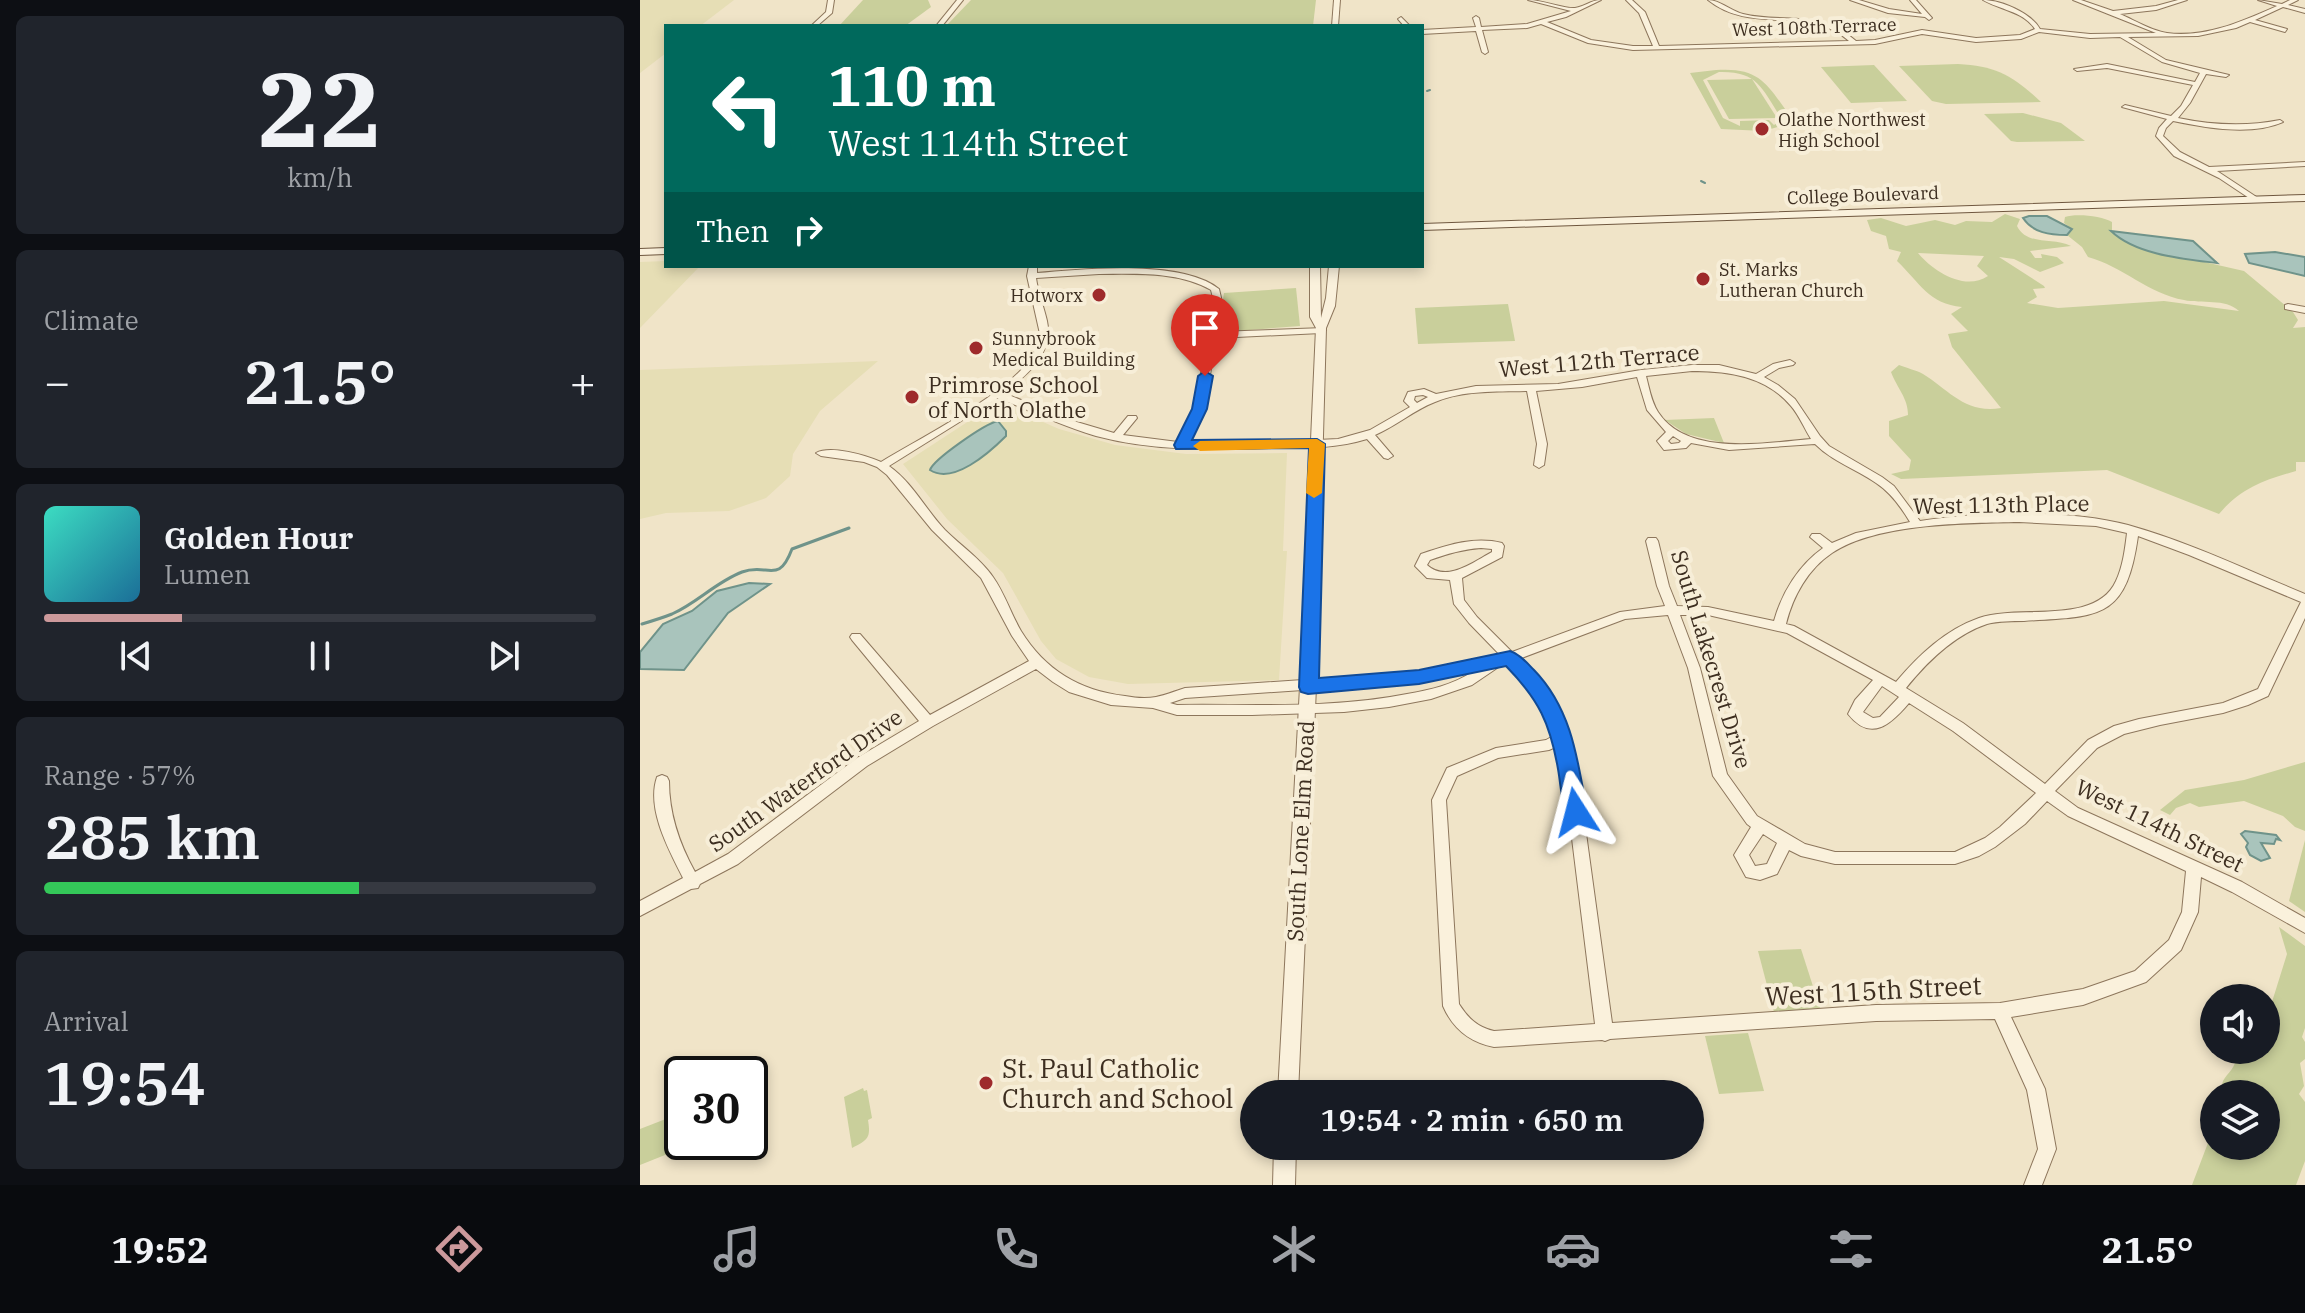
<!DOCTYPE html>
<meta charset="utf-8">
<style>
:root{--surface:#171b24;--page:#20242c;--text:#f1f3f6;--muted:#9ea1a6;--line:#363941;--accent:#cc999b}
body{margin:0;font-family:"IBM Plex Serif",serif;background:var(--page);color:var(--text);height:100vh;display:flex;flex-direction:column;font-size:30px;white-space:nowrap}
*{box-sizing:border-box;margin:0}
p{font-size:26px;color:var(--muted)}
.icon{flex:none;width:44px;height:44px;fill:none;stroke:currentColor;stroke-width:2;stroke-linecap:round;stroke-linejoin:round}
.map{position:relative;flex:1;overflow:hidden}
.details{display:flex;flex-direction:column;gap:16px;padding:16px;background:#0d0f14;width:640px}
.details>*{flex:none}
.top-card{position:absolute;left:24px;top:24px;width:760px;height:244px;border-radius:0px;box-shadow:0 4px 12px #0003;background:#00695c;color:#fff;overflow:hidden}
.fabs{position:absolute;left:1560px;top:984px;display:grid;gap:16px}
.fabs a{display:grid;place-items:center;width:80px;height:80px;border-radius:50%;background:var(--surface);box-shadow:0 4px 12px #0003;font-size:40px}
.speed{position:absolute;left:24px;top:1056px;display:flex;gap:16px;font-size:40px;font-weight:700;text-align:center}
.speed>*{display:grid;place-content:center;width:104px;height:104px;border-radius:50%;background:var(--surface);box-shadow:0 4px 12px #0003;line-height:1}
.speed .limit{border:4px solid #111;border-radius:12px;background:#fff;color:#111}
.pin{position:absolute;display:grid;place-items:center;width:68px;height:68px;color:#fff;margin:-82px -34px;border-radius:50% 50% 50% 0;rotate:-45deg;box-shadow:0 0 8px #0007}
.pin .icon{rotate:45deg}
.me{position:absolute;width:88px;margin:-44px;rotate:351deg;stroke-linejoin:round;filter:drop-shadow(0 0 6px #0008)}
.turn{display:flex;align-items:center;gap:28px;height:168px;padding:0 32px;font-size:36px}
.turn .icon{width:104px;height:104px;stroke-width:2.5}
.turn b{display:block;font-size:56px;line-height:68px}
.then{display:flex;align-items:center;height:76px;padding:0 32px;background:#0003;gap:16px;font-size:30px}
.big{font-size:60px;font-weight:600;line-height:1.1}
.details .card{flex:1;display:flex;flex-direction:column;justify-content:center;gap:12px;min-width:0;padding:0 28px;border-radius:12px;background:var(--page)}
.details .dial{align-items:center;gap:0}
.dial b{font-size:104px;line-height:1}
.song{display:flex;align-items:center;gap:24px}
.cover{width:96px;height:96px;border-radius:12px;background:linear-gradient(135deg,hsl(170 70% 55%),hsl(200 70% 35%))}
.played{height:8px;border-radius:4px;background:linear-gradient(90deg,var(--accent) 25%,var(--line) 25%)}
.keys{display:flex;justify-content:space-around;direction:ltr}
.heat{display:flex;justify-content:space-between;align-items:center;font-size:44px;direction:ltr}
.charge{height:12px;border-radius:6px;background:linear-gradient(90deg,#34c759 57%,var(--line) 0)}
.trip{position:absolute;left:600px;top:1080px;width:464px;height:80px;border-radius:40px;background:var(--surface);box-shadow:0 4px 12px #0003;font-weight:600;line-height:80px;text-align:center}
.menu{display:flex;height:128px;justify-content:space-around;align-items:center;background:#090b0e;color:var(--muted)}
.menu .icon{width:56px;height:56px}
.menu .selected{color:var(--accent)}
.menu b{font-size:36px;color:var(--text)}
main{display:flex;flex:1;min-height:0}
.map>svg:first-child{display:block}
.farmland{fill:#e6deb5}
.green{fill:#c9cf9b;fill-rule:evenodd}
.water{fill:#a9c4bc;stroke:#6f938a;stroke-width:2}
.lines{fill:none;stroke-linecap:round;stroke-linejoin:round}
.stream-far1{stroke:#6f938a;stroke-width:2}
.stream{stroke:#6f938a;stroke-width:3}
.minor-casing{stroke:#8d765c;stroke-width:2}
.tertiary-casing{stroke:#8d765c;stroke-width:2}
.secondary-casing{stroke:#6f573f;stroke-width:2}
.minor{fill:#faf1dc;fill-rule:evenodd}
.tertiary{fill:#faf1dc;fill-rule:evenodd}
.secondary{fill:#faf1dc;fill-rule:evenodd}
.route{fill:#1a73e8;stroke:#114b97;stroke-width:2}
.slow{fill:#f59e0b}
.poi-dot{fill:#9e2a2b;stroke:#f7eed8;stroke-width:3}
.labels{text-anchor:middle;dominant-baseline:central;stroke-width:8;stroke-linejoin:round;paint-order:stroke}
.far-street-label{font-size:18px;fill:#3d2e20;stroke:#f7eed8}
.far-poi-label{font-size:18px;fill:#3d2e20;stroke:#f7eed8;text-anchor:start}
.street-label{font-size:22px;fill:#3d2e20;stroke:#f7eed8}
.poi-label{font-size:22px;fill:#3d2e20;stroke:#f7eed8;text-anchor:start}
.near-street-label{font-size:26px;fill:#3d2e20;stroke:#f7eed8}
.near-poi-label{font-size:26px;fill:#3d2e20;stroke:#f7eed8;text-anchor:start}
</style>
<main>
<section class="details">
<div class="card dial"><b>22</b><p>km/h</p></div>
<div class="card"><p>Climate</p>
<div class="heat"><a>−</a><b class="big">21.5°</b><a>+</a></div>
</div>
<div class="card">
<div class="song"><i class="cover"></i><div><b>Golden Hour</b><p>Lumen</p></div></div>
<div class="played"></div>
<div class="keys"><svg class="icon" aria-label="previous" viewBox="0 0 24 24"><path d="M18 5L8 12l10 7zM5 5v14"/></svg><svg class="icon" aria-label="pause" viewBox="0 0 24 24"><path d="M8 5v14M16 5v14"/></svg><svg class="icon" aria-label="next" viewBox="0 0 24 24"><path d="M6 5l10 7-10 7zM19 5v14"/></svg></div>
</div>
<div class="card"><p>Range · 57%</p><b class="big">285 km</b><div class="charge"></div></div>
<div class="card"><p>Arrival</p><b class="big">19:54</b></div>
</section>
<div class="map">
<svg width="1665" height="1185" viewBox="0 0 1665 1185">
<rect width="100%" height="100%" fill="#f0e4c8"/>
<!-- farmland -->
<g class="farmland">
<polygon points="0,0 94,0 60,26 26,26 26,53 0,73"/>
<polygon points="26,261 26,266 60,266 0,328 0,262"/>
<polygon points="238,361 180,411 153,454 150,476 126,498 89,511 26,513 0,519 0,370"/>
<polygon points="358,402 419,429 475,445 546,454 647,453 643,551 647,551 639,680 488,684 449,677 416,659 401,641 363,573 307,519 263,464"/>
</g>
<!-- green -->
<g class="green">
<polygon points="223,0 288,0 291,7 265,26 199,26"/>
<polygon points="331,0 676,0 673,26 306,26"/>
<path d="M1318,64C1357,66 1373,76 1401,102L1306,104L1292,101L1259,66Z"/>
<polygon points="1234,65 1267,101 1211,103 1181,67"/>
<path d="M1076,70C1120,67 1127,84 1150,116L1147,124L1124,131L1081,129L1050,73ZM1079,72C1117,71 1121,87 1140,116V121L1134,125L1129,120L1100,121V126L1083,118L1063,80Z"/>
<polygon points="1112,79 1137,118 1089,119 1067,80"/>
<polygon points="1383,113 1421,123 1445,141 1377,142 1371,141 1344,114"/>
<path d="M1365,214L1380,219L1377,226C1387,246 1412,237 1431,246L1390,251L1395,258H1402L1401,254L1417,257L1424,263L1400,272L1374,259L1359,257L1404,286L1405,288L1393,289L1397,297L1387,303L1418,308L1524,301L1599,311C1585,298 1562,304 1544,300C1509,294 1482,266 1448,257L1442,247L1427,235L1432,229L1424,223L1425,217C1436,213 1462,216 1472,222V231L1476,235L1516,251L1604,271L1653,312L1658,320L1653,328L1665,327V462H1656V471C1624,480 1601,488 1579,514L1467,470L1261,479L1251,474L1269,470L1271,460L1249,436V421L1268,415C1268,398 1257,388 1251,372L1259,365C1266,368 1276,370 1283,374C1309,390 1325,414 1361,408L1312,347L1308,334L1328,331L1311,314L1322,307C1289,304 1280,283 1257,261L1261,252L1249,249L1246,236L1231,231L1227,220L1241,218L1266,226L1295,220L1315,225L1326,221L1352,222ZM1278,253L1344,256L1337,266L1348,276C1324,292 1292,270 1278,253Z"/>
<polygon points="656,288 660,326 584,332 578,329 584,293"/>
<polygon points="868,304 875,341 778,344 775,308"/>
<polygon points="1074,418 1084,443 1046,434 1025,420"/>
<polygon points="1665,762 1665,831 1655,827 1643,816 1604,801 1559,807 1550,803 1536,808 1530,815 1520,810 1545,790 1604,780"/>
<polygon points="1665,840 1665,912 1649,901"/>
<path d="M1639,927L1665,946V1028L1662,1037L1665,1042V1059L1660,1063L1664,1086L1659,1094L1665,1102V1161L1656,1185H1552L1574,1127V1146H1626V1094H1583C1578,1078 1590,1076 1595,1063C1597,1059 1597,1054 1600,1050H1626V1021L1647,954Z"/>
<polygon points="1161,949 1180,1008 1134,1012 1118,951"/>
<polygon points="1108,1033 1124,1091 1079,1094 1065,1036"/>
<path d="M223,1088L224,1091L227,1090L232,1118L228,1120C231,1138 228,1140 212,1148L204,1097Z"/>
<polygon points="36,1115 35,1151 0,1165 0,1129"/>
</g>
<!-- water -->
<g class="water">
<path d="M1389,216H1407L1432,229L1427,235C1410,235 1393,233 1383,218Z"/>
<path d="M1471,231L1553,241L1577,263C1544,259 1496,255 1471,231Z"/>
<polygon points="1635,252 1665,257 1665,276 1609,263 1605,254"/>
<path d="M358,421L366,431V436C349,453 313,485 290,470C293,460 344,424 358,421Z"/>
<polygon points="109,583 130,584 88,613 44,670 0,669 0,652 23,624 52,611 77,591"/>
<polygon points="1605,831 1636,835 1640,840 1636,839 1634,844 1621,843 1630,858 1621,861 1610,855 1606,847 1608,843 1601,834"/>
</g>
<g class="lines">
<!-- stream-far1 -->
<g class="stream-far1">
<polyline points="787,91 790,90"/>
<polyline points="1061,181 1065,183"/>
</g>
<!-- stream -->
<path class="stream" d="M2,624C12,621 22,618 32,614C57,603 76,582 102,572C128,562 138,586 152,549L209,528"/>
<!-- minor casing -->
<g class="minor-casing">
<g id="minor">
<polygon points="188,0 194,0 192,13 177,26 171,26 186,12"/>
<polygon points="317,0 323,0 302,26 296,26"/>
<path d="M888,0C903,0 924,9 935,8C944,7 951,0 961,0L926,17L907,22L951,40L993,46H1013L999,13L986,0H992L1005,12L1019,46L1209,41C1169,5 1111,35 1068,0C1080,0 1091,11 1103,14C1145,24 1179,8 1216,41L1235,40L1282,30L1336,38L1380,35L1395,29C1383,11 1360,10 1343,0C1361,0 1391,13 1400,29L1450,34L1516,33L1433,0H1441L1473,11L1516,6L1538,0H1547L1516,10L1480,14C1494,20 1512,31 1527,33C1566,38 1603,21 1637,6L1618,0L1642,4L1650,0H1658L1648,5L1665,9V13L1643,7L1615,20L1647,29L1645,32L1610,22L1596,28L1558,36L1488,37L1526,60L1589,75L1586,77L1566,74L1550,103L1538,118C1572,125 1605,127 1640,120L1643,122C1611,136 1567,128 1533,121L1526,128L1523,136L1540,152L1569,167L1665,162V166L1577,171L1618,198V202H1615L1579,178L1534,156L1516,136L1519,128L1527,119L1482,107L1485,105L1531,116L1541,106L1553,85L1467,68L1437,71L1434,69L1467,64L1555,82L1560,73L1522,62L1480,37L1450,38L1399,32L1381,39L1336,42L1282,34L1235,44L993,50L948,43L901,24L887,28L842,30L848,52L845,54L842,52L836,31L782,34V30L836,27L833,18L836,16L839,18L841,27L887,24L931,11Z"/>
<polygon points="1210,0 1219,0 1249,9 1282,14 1270,0 1276,0 1292,18 1289,20 1285,17 1248,13"/>
<polygon points="761,17 770,26 764,26 758,19"/>
<path d="M389,266H397V273C443,269 542,259 579,289L582,302L577,332L684,328L686,330L681,333L576,338L565,406L548,442L614,443L698,439L730,430L770,407L764,401L768,392L784,389L796,394L836,386L918,384L1001,370L1052,365H1079L1116,374L1133,364L1150,360L1155,363L1153,365L1139,368L1124,377L1138,385L1155,399L1180,436L1189,446L1242,477L1254,486L1280,521C1342,512 1428,509 1488,525C1549,542 1607,570 1665,594V618L1628,696L1608,705L1583,713L1520,725L1484,734L1457,748L1415,791L1438,808L1602,882L1665,918V933L1592,892L1561,877L1558,912L1541,950L1506,982L1443,1005L1371,1017L1405,1089L1416,1149L1402,1185H1384L1398,1149L1387,1090L1355,1019L1236,1021L970,1039L965,1041L962,1040L854,1047C829,1042 813,1029 803,1006L792,800L807,768L856,748L906,740L915,735C903,703 891,688 868,663L860,666L832,685L791,699L749,707L704,712L612,715H537L513,708L471,705L429,692L413,682L396,669L293,726L227,766L98,864L60,884L58,888L51,889L0,916V901L43,878C29,850 6,809 17,777L22,775L27,777L29,781C29,814 39,843 55,872L88,854L217,758L279,721L212,640L210,637L212,634H220L290,715L389,661L372,636L341,578L292,530L247,475L237,467L224,462L181,456L176,453C190,445 226,455 241,462C282,437 365,396 391,358C396,351 399,343 400,334L387,276ZM459,274C496,274 537,271 571,290L574,302L555,406L538,442L483,435L497,418L496,416H488L474,433L430,420L364,393C387,375 414,354 407,321C404,307 398,293 396,278ZM1052,371C1088,371 1126,376 1151,406C1159,415 1164,428 1171,439C1125,443 1047,457 1018,412C1011,401 1009,387 1006,376ZM997,377L1007,410L1026,432L1017,441L1024,450L1046,448L1051,443L1089,450L1175,444C1193,462 1216,469 1236,483C1251,493 1261,507 1270,522L1216,533L1192,543L1180,534H1172L1170,537L1183,548C1159,565 1142,592 1134,621L1068,607L1037,606L1029,586L1018,541L1016,538H1008L1006,541L1017,586L1025,606L980,612L872,652L837,617L824,600L822,578L862,557L864,546L862,543C834,536 808,545 781,554L775,566L787,578L810,580L814,604L829,623L861,656L779,672L545,688C535,691 526,695 516,697C506,699 495,698 485,696C440,691 405,670 381,631C371,614 365,594 353,577C340,558 321,546 305,530C286,510 272,482 249,466L358,398C391,411 422,426 456,436C512,451 571,450 629,448C662,448 695,449 727,439L744,458L748,459L753,456L735,435C756,426 774,410 795,402C824,390 855,392 887,391L897,444L894,465L899,468L904,465L907,444L896,391L942,387ZM783,395L788,397L777,403L774,400L775,396ZM1033,436L1041,441L1039,443L1031,444L1028,441ZM1379,522L1456,526L1487,533C1485,549 1483,566 1476,581C1456,626 1378,604 1339,618C1305,630 1279,655 1256,682L1154,626L1146,624C1153,596 1168,569 1192,553C1237,523 1326,523 1379,522ZM1498,536L1549,555L1661,602L1618,689L1583,703L1499,719L1474,726L1448,740L1405,784L1323,723L1266,688C1287,662 1314,635 1347,624C1358,621 1372,621 1384,621C1459,616 1486,621 1498,536ZM841,548L852,549V552C833,562 807,583 787,565L790,560C807,554 823,549 841,548ZM1028,615L1048,668L1073,776L1107,824L1111,827L1094,855L1106,877L1120,880L1137,874L1149,850L1161,856L1195,864H1315L1339,856L1355,847L1385,824L1407,801L1428,816L1546,871L1542,912L1529,940L1495,971L1443,989L1360,1003L1236,1005L972,1023L939,782L930,737L916,703L898,678L879,659L985,619ZM1040,615H1068L1147,633L1233,680L1215,700L1208,714C1231,743 1251,724 1269,703L1313,731L1396,793L1360,827L1345,838L1315,852H1195L1165,844L1117,816L1087,774L1060,668ZM832,672C813,685 789,690 767,694C692,709 613,704 537,705L530,703L545,698L779,682ZM1242,686L1259,697L1240,717L1233,718L1223,712ZM918,746L925,782L955,1024L854,1031C837,1027 828,1018 819,1004L806,800L817,776L858,758L909,750ZM1123,834L1137,843L1127,864L1115,866L1109,855Z"/>
<polygon points="1648,304 1665,307 1665,313 1645,309 1645,305"/>
</g>
</g>
<!-- tertiary casing -->
<g class="tertiary-casing">
<g id="tertiary">
<polygon points="694,0 700,0 698,26 692,26"/>
<polygon points="670,266 680,266 681,318 686,298 689,266 699,266 695,306 686,328 676,687 658,1094 638,1094 660,687 676,328 670,317"/>
<polygon points="634,1146 656,1146 655,1185 633,1185"/>
</g>
</g>
<!-- secondary casing -->
<g class="secondary-casing">
<g id="secondary">
<polygon points="1665,195 1665,201 782,230 782,224"/>
<polygon points="26,248 26,254 0,255 0,249"/>
</g>
</g>
<!-- minor -->
<use href="#minor" class="minor"/>
<!-- tertiary -->
<use href="#tertiary" class="tertiary"/>
<!-- secondary -->
<use href="#secondary" class="secondary"/>
</g>
<!-- route -->
<path class="route" d="M565,371L573,376L567,409L552,440L677,439L685,444L679,678L779,670L870,651C880,654 887,663 894,670C932,709 938,761 947,812L944,818L936,821L928,818C921,804 921,785 918,769C910,723 899,700 866,666L779,684L668,694L661,692L659,687L669,448L536,449L534,445L552,409L558,376Z"/>
<!-- slow -->
<polygon class="slow" points="677,439 685,444 682,493 674,498 666,493 669,448 560,451 553,446 560,441"/>
<!-- markers -->
<g class="poi-dot">
<circle cx="1122" cy="129" r="8"/>
<circle cx="1063" cy="279" r="8"/>
<circle cx="459" cy="295" r="8"/>
<circle cx="336" cy="348" r="8"/>
<circle cx="272" cy="397" r="8"/>
<circle cx="346" cy="1083" r="8"/>
</g>
<g class="labels">
<!-- far-street labels -->
<g class="far-street-label">
<text transform="translate(1174 27) rotate(-2)">West 108th Terrace</text>
<text transform="translate(1223 195) rotate(-2)">College Boulevard</text>
</g>
<!-- far-poi labels -->
<g class="far-poi-label">
<text x="1138" y="119">Olathe Northwest<tspan x="1138" dy="21">High School</tspan></text>
<text x="1079" y="269">St. Marks<tspan x="1079" dy="21">Lutheran Church</tspan></text>
<text x="443" y="295" text-anchor="end">Hotworx</text>
<text x="352" y="338">Sunnybrook<tspan x="352" dy="21">Medical Building</tspan></text>
</g>
<!-- street labels -->
<g class="street-label">
<text transform="translate(959 360) rotate(-5)">West 112th Terrace</text>
<text transform="translate(1361 504) rotate(-1)">West 113th Place</text>
<text transform="translate(1072 659) rotate(73)">South Lakecrest Drive</text>
<text transform="translate(165 780) rotate(-35)">South Waterford Drive</text>
<text transform="translate(1520 825) rotate(26)">West 114th Street</text>
<text transform="translate(660 831) rotate(-87)">South Lone Elm Road</text>
</g>
<!-- poi labels -->
<g class="poi-label">
<text x="288" y="384">Primrose School<tspan x="288" dy="25">of North Olathe</tspan></text>
</g>
<!-- near-street labels -->
<g class="near-street-label">
<text transform="translate(1233 990) rotate(-3)">West 115th Street</text>
</g>
<!-- near-poi labels -->
<g class="near-poi-label">
<text x="362" y="1068">St. Paul Catholic<tspan x="362" dy="30">Church and School</tspan></text>
</g>
</g>
</svg>
<div class="fabs">
<a><svg class="icon" aria-label="sound" viewBox="0 0 24 24"><path d="M4 9h4l5-4v14l-5-4H4zM17 9q2 3 0 6"/></svg></a>
<a><svg class="icon" aria-label="layers" viewBox="0 0 24 24"><path d="M12 4l9 5-9 5-9-5zM3 14l9 5 9-5"/></svg></a>
</div>
<div class="speed"><div class="limit">30</div></div>
<div class="pin" style="left:565px;top:376px;background:#d93025"><svg class="icon" aria-label="arrive" viewBox="0 0 24 24"><path d="M6 21V4h12l-3 4 3 4H6"/></svg></div>
<svg class="me" style="left:936px;top:812px" viewBox="-20 -20 40 40"><path d="M0-17L14 15 0 8-14 15z" fill="#1a73e8" stroke="#fff" stroke-width="4"/></svg>
<div class="trip">19:54 · 2 min · 650 m</div>
<div class="top-card">
<div class="turn"><svg class="icon" aria-label="left" viewBox="0 0 24 24"><path d="M17 20v-9H6M10 6l-5 5 5 5"/></svg><div><b>110 m</b>West 114th Street</div></div>
<div class="then">Then<svg class="icon" aria-label="right" viewBox="0 0 24 24"><path d="M7 20v-9h11M14 6l5 5-5 5"/></svg></div>
</div>
</div>
</main>
<nav class="menu">
<b>19:52</b>
<svg class="icon selected" aria-label="directions" viewBox="0 0 24 24"><path d="M12 3l9 9-9 9-9-9zM9 14v-3h6M13 9l2 2-2 2"/></svg>
<svg class="icon" aria-label="music" viewBox="0 0 24 24"><path d="M9 18V5l10-2v13"/><circle cx="6" cy="18" r="3"/><circle cx="16" cy="16" r="3"/></svg>
<svg class="icon" aria-label="phone" viewBox="0 0 24 24"><path d="M5 4h4l2 5-3 2q2 4 5 5l2-3 5 2v4C11 20 4 13 5 4z"/></svg>
<svg class="icon" aria-label="climate" viewBox="0 0 24 24"><path d="M12 3v18M4 7l16 10M4 17L20 7"/></svg>
<svg class="icon" aria-label="car" viewBox="0 0 24 24"><path d="M5 17H2v-5l4-1 3-4h7l3 4 3 1v5h-3M9 17h6M6 11h13"/><circle cx="7" cy="17" r="2"/><circle cx="17" cy="17" r="2"/></svg>
<svg class="icon" aria-label="filters" viewBox="0 0 24 24"><path d="M4 7h16M4 17h16"/><circle cx="9" cy="7" r="2"/><circle cx="15" cy="17" r="2"/></svg>
<b>21.5°</b>
</nav>
